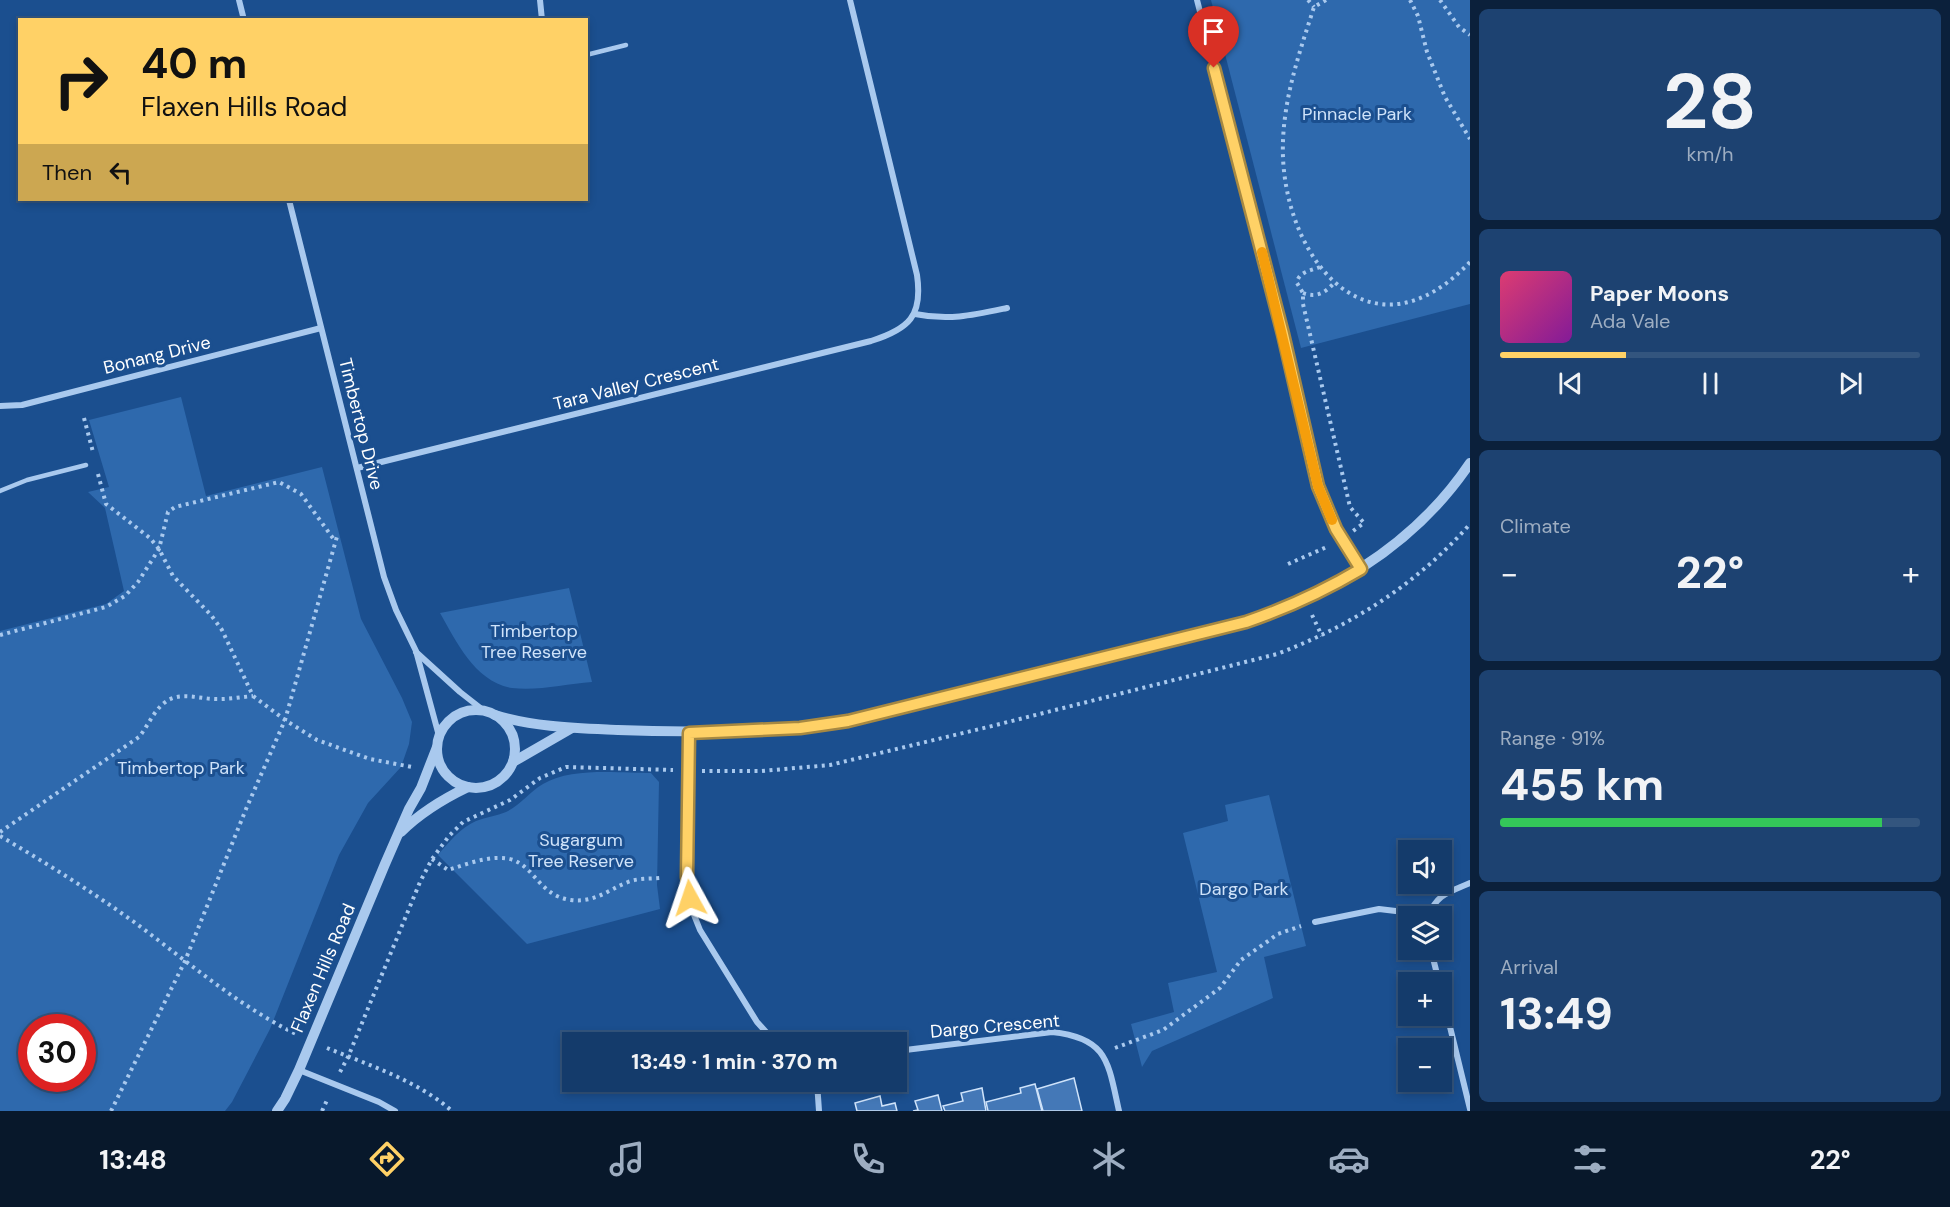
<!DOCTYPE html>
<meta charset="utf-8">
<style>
:root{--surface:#143b6b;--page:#1d4271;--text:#f1f3f6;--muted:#9dadc1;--line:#33557e;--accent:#ffd166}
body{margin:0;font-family:"DM Sans",sans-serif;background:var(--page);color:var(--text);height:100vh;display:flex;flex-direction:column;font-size:22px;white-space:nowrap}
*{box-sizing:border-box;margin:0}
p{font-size:20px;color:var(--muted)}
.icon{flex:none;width:33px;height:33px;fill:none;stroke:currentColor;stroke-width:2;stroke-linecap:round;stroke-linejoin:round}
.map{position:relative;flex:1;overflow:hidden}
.details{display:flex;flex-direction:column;gap:9px;padding:9px;background:#0b203b;width:480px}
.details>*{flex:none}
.hud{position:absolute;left:18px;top:18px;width:570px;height:183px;border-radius:0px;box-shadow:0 3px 9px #0003,0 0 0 2px var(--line);background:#ffd166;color:#111;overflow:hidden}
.tools{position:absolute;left:1398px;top:840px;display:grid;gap:12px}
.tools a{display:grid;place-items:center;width:54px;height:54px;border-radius:0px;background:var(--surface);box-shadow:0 3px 9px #0003,0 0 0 2px var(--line);font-size:30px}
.speed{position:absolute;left:18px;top:1014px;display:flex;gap:12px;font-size:30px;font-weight:700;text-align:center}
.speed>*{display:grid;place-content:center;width:78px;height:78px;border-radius:50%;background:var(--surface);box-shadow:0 3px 9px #0003,0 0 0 2px var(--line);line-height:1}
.speed .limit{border:9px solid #d22;background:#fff;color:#111}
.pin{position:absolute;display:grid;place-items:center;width:51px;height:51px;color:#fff;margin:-62px -26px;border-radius:50% 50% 50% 0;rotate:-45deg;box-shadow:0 0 6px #0007}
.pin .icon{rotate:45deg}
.me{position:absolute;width:66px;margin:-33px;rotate:355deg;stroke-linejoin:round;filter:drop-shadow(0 0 4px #0008)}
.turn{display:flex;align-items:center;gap:21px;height:126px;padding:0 24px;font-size:27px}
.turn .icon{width:78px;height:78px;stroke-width:2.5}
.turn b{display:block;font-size:42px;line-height:51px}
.then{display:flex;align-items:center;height:57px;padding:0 24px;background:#0003;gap:12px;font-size:22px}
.big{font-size:45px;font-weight:700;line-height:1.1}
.details .tile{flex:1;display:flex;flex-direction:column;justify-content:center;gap:9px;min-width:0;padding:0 21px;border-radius:9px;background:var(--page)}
.details .dial{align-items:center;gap:0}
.dial b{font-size:78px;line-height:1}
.song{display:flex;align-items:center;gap:18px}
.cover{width:72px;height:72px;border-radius:9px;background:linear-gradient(135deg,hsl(340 70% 55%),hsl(290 70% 35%))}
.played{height:6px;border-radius:3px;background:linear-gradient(90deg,var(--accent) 30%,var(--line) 30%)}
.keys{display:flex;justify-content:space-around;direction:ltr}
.heat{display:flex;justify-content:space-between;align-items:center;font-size:33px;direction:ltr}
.charge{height:9px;border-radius:4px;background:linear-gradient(90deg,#34c759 91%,var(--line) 0)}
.trip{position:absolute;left:562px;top:1032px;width:345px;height:60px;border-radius:0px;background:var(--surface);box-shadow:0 3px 9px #0003,0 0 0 2px var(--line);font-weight:700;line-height:60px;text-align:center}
.dock{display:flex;height:96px;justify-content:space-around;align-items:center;background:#08182b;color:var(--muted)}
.dock .icon{width:42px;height:42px}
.dock .active{color:var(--accent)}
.dock b{font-size:27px;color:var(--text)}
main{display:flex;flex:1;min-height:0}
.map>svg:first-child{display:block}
.green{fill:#2e69ad;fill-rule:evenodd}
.building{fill:#4478b7;stroke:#cfe3fa;stroke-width:1.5}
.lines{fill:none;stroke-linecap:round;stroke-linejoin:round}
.path{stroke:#a9c9ee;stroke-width:4;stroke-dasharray:3 4.5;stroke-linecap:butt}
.service{stroke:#a9c9ee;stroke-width:4.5}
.minor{stroke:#a9c9ee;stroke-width:6}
.tertiary{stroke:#a9c9ee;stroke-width:10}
.route-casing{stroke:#a68842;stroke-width:15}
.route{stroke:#ffd166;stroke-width:10}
.slow{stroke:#f59e0b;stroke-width:10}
.labels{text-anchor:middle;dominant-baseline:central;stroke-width:6;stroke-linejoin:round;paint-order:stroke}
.park-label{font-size:18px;fill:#cfe3fa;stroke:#1b4f8f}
.street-label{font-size:18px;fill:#fff;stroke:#1b4f8f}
</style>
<main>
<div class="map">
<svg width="1470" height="1111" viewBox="0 0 1470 1111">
<rect width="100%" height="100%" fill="#1b4f8f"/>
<!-- green -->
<g class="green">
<polygon points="1211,0 1470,0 1470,304 1301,348"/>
<path d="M181,397L206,496L322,467L361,619L402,698L412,722L409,744L401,767L368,803L339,855L270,1029L232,1102L225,1111H0V631L106,604L124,591L105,508L88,492L109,487L89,420ZM32,1028H82V1078H32Z"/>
<path d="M569,588L592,682C566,684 538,691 512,688C475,682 456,641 440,613Z"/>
<path d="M651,773L659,782L657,885L660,909L527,944L438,855C449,842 460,828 476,821C486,817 497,816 506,812C521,805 529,792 543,784C571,767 619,773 651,773Z"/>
<polygon points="1269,795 1306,946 1264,957 1273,998 1152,1051 1142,1067 1131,1024 1174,1012 1168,983 1217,972 1183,833 1228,821 1225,805"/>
</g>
<!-- building -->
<g class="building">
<polygon points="1074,1078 1082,1111 1043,1111 1037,1089"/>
<polygon points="1035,1084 1042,1111 988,1111 986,1102 1021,1093 1020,1088"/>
<polygon points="982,1088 986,1111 945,1111 943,1106 963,1101 961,1093"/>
<polygon points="938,1095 942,1111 913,1111 918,1110 915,1101"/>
<polygon points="880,1096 882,1106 895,1103 897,1111 857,1111 855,1103"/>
</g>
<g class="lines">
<!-- path -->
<g class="path">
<polyline points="1308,0 1314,7"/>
<path d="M1326,0L1314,7C1298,57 1281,105 1283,158C1288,266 1374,363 1470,262"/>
<polyline points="1410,0 1418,16 1427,52 1445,97 1470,139"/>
<polyline points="1440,0 1459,27 1470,35"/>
<path d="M1320,267C1310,271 1298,272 1297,283L1303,293V304L1350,507L1364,523L1353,531"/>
<path d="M1303,293C1316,298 1325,293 1334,283"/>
<polyline points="84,418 93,452"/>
<polyline points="98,474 106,504 150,538 159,549 173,576 211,615 222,630 253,696 285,720 317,740 370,759 412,767"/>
<polyline points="1288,564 1329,546"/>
<polyline points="1312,615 1322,636"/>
<polyline points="0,635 106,607 125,596 138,582 159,549 168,512 175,507 279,482 301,494 335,541"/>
<path d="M702,771H762L830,765L988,727L1277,654C1351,626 1417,584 1470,524"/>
<path d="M0,832L139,737C148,726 153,712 164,703C180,690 201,700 220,699C231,699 242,697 253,696"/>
<path d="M0,836C46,863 91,891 134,922C187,961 237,1005 296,1034"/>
<path d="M432,859L448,870C464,865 482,858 498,858C534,856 534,895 571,900C594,903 608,890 628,882C638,878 649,879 660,878"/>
<path d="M327,1048C369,1065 418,1081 452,1111"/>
<polyline points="1115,1048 1163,1030 1220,988 1241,960 1278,934 1301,926"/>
<polyline points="340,1072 348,1057 420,882 432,859 449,836 463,822 510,800 540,778 566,767 673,770"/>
<polyline points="111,1111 185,961 246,809 285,720 338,533"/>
<polyline points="322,1111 328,1098"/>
</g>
<!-- service -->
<g class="service">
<polyline points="586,55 626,45"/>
<polyline points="0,491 27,480 86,465"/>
</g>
<!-- minor -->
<g class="minor">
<polyline points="239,0 244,20"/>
<polyline points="540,0 542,20"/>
<polyline points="1197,0 1283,334 1319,486 1336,529 1361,568"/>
<polyline points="289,200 384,577 396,610 416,651 439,736"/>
<path d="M915,314C949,321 974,315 1007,308"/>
<polyline points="0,406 22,405 321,328"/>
<path d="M357,468L871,341C909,329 923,316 917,275L850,0"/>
<polyline points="416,652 460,692 483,710"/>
<polyline points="689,733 687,886 692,910 700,930 757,1022 775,1042"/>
<path d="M1429,916C1436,894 1450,892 1470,883"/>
<polyline points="1315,922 1379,909 1429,915"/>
<polyline points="1431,950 1439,982"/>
<polyline points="1442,994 1470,1109"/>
<path d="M897,1051L1052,1032C1108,1038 1108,1062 1119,1111"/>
<polyline points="299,1070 379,1102 395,1111"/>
<polyline points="817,1082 819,1111"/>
</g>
<!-- tertiary -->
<g class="tertiary">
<circle cx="476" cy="749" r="39"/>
<path d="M495,715C534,727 577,728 618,730C695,733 772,732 848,721L1246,622C1335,592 1417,542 1470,463"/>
<polyline points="513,762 572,728"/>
<path d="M401,832C421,812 443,799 468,787"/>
<polyline points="277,1111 285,1099 299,1070 385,864 409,809 421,788 437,747"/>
</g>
</g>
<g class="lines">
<!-- route casing -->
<g class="route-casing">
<path id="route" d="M690,898L687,877L689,733L800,728L848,721L1246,622C1287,608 1324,591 1361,569L1336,529L1318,486L1283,334L1214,68"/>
</g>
<!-- route -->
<use href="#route" class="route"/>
<!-- slow -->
<polyline class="slow" points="1262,252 1318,486 1332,520"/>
</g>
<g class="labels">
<!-- park labels -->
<g class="park-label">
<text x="1357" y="114">Pinnacle Park</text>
<text x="534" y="631">Timbertop<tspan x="534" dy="21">Tree Reserve</tspan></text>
<text x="181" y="768">Timbertop Park</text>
<text x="581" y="840">Sugargum<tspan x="581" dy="21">Tree Reserve</tspan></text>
<text x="1244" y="889">Dargo Park</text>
</g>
<!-- street labels -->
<g class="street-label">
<text transform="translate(157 355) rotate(-14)">Bonang Drive</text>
<text transform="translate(636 384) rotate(-14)">Tara Valley Crescent</text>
<text transform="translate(361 424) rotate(76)">Timbertop Drive</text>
<text transform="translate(323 968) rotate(-67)">Flaxen Hills Road</text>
<text transform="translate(995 1026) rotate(-5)">Dargo Crescent</text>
</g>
</g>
</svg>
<div class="tools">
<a><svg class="icon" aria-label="sound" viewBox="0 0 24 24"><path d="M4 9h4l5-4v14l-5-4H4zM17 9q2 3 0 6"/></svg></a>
<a><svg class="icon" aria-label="layers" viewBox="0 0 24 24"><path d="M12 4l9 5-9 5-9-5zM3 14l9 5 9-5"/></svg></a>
<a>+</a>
<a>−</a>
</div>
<div class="speed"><div class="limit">30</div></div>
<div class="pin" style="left:1214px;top:68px;background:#d93025"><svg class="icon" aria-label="arrive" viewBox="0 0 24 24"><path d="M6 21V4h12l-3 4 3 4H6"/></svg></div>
<svg class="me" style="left:690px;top:898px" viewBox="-20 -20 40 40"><path d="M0-17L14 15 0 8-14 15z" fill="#ffd166" stroke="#fff" stroke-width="4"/></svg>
<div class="trip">13:49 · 1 min · 370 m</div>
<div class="hud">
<div class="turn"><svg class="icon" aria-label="right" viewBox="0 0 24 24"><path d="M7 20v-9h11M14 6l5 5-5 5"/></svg><div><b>40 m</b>Flaxen Hills Road</div></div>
<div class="then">Then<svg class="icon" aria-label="left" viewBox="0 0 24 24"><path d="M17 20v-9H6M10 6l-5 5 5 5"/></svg></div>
</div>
</div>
<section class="details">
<div class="tile dial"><b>28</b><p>km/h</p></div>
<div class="tile">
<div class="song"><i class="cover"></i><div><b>Paper Moons</b><p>Ada Vale</p></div></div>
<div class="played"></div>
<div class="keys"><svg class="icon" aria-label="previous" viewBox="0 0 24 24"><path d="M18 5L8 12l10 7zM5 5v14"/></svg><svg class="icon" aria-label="pause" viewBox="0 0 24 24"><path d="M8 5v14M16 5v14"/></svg><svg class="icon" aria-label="next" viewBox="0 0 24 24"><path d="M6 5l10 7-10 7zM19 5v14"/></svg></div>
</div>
<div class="tile"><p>Climate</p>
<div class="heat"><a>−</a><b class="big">22°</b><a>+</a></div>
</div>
<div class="tile"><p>Range · 91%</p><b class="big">455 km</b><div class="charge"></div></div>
<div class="tile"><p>Arrival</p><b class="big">13:49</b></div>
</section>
</main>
<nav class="dock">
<b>13:48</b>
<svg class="icon active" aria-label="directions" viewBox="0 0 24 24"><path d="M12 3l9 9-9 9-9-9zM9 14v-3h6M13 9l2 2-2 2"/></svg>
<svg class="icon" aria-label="music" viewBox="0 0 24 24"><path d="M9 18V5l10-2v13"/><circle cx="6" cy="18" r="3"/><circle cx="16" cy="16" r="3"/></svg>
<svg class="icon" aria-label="phone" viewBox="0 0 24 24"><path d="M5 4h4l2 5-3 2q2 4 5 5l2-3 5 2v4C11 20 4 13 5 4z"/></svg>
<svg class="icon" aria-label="climate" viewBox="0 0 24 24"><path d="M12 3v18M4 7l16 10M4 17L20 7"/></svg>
<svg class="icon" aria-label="car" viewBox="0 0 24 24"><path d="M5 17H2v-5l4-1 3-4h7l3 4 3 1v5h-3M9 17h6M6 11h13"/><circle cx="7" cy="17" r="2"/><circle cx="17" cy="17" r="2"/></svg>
<svg class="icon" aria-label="filters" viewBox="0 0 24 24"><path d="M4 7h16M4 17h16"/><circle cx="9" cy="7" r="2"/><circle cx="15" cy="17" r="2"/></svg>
<b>22°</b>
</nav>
